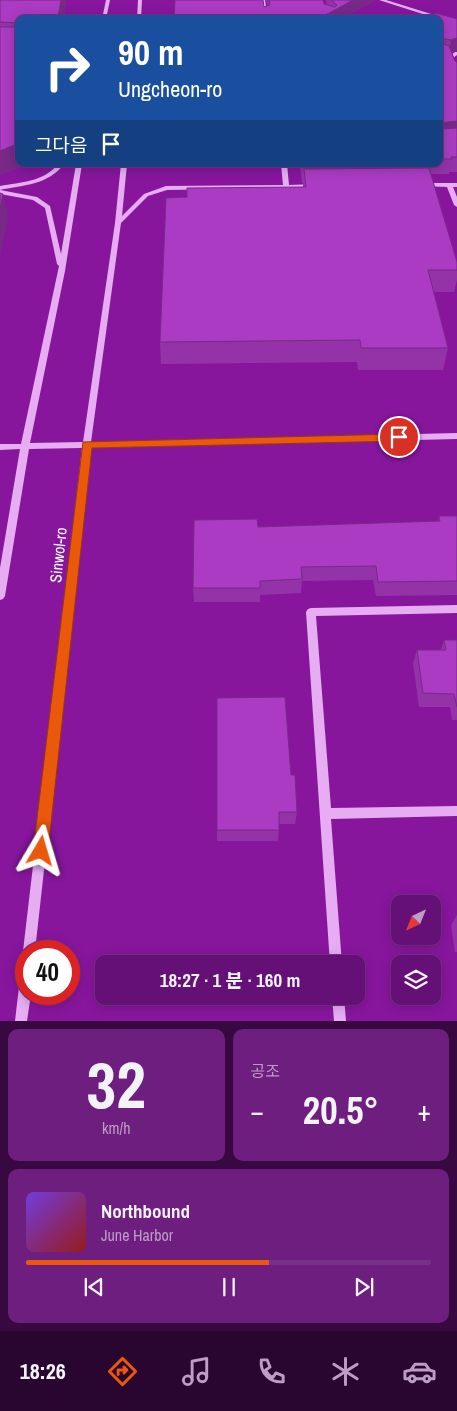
<!DOCTYPE html>
<html lang="ko">
<meta charset="utf-8">
<style>
:root{--surface:#651076;--page:#6d1e7e;--text:#f1f3f6;--muted:#bc9dc5;--line:#793088;--accent:#ea580c}
body{margin:0;font-family:"Archivo Narrow","Noto Sans KR",sans-serif;background:var(--page);color:var(--text);height:100vh;display:flex;flex-direction:column;font-size:19px;white-space:nowrap}
*{box-sizing:border-box;margin:0}
p{font-size:16px;color:var(--muted)}
.icon{flex:none;width:28px;height:28px;fill:none;stroke:currentColor;stroke-width:2;stroke-linecap:round;stroke-linejoin:round}
.map{position:relative;height:1021px;overflow:hidden}
.side{display:flex;flex-direction:column;gap:8px;padding:8px;background:#380941;flex:1}
.side>*{flex:none}
.top-card{position:absolute;left:15px;top:15px;width:428px;height:152px;border-radius:10px;box-shadow:0 2px 12px #0003,0 0 0 1px var(--line);background:#1a4fa0;color:#fff;overflow:hidden}
.needle{width:32px;rotate:223deg}
.fabs{position:absolute;left:391px;top:895px;display:grid;gap:10px}
.fabs a{display:grid;place-items:center;width:50px;height:50px;border-radius:10px;background:var(--surface);box-shadow:0 2px 12px #0003,0 0 0 1px var(--line);font-size:25px}
.speed{position:absolute;left:15px;top:940px;display:flex;gap:10px;font-size:25px;font-weight:700;text-align:center}
.speed>*{display:grid;place-content:center;width:65px;height:65px;border-radius:50%;background:var(--surface);box-shadow:0 2px 12px #0003,0 0 0 1px var(--line);line-height:1}
.speed .limit{border:8px solid #d22;background:#fff;color:#111}
.pin{position:absolute;display:grid;place-items:center;width:42px;height:42px;color:#fff;margin:-21px;border:2px solid #fff;border-radius:50%;box-shadow:0 1px 5px #0007}
.me{position:absolute;width:55px;margin:-28px;rotate:7deg;stroke-linejoin:round;filter:drop-shadow(0 0 4px #0008)}
.turn{display:flex;align-items:center;gap:18px;height:105px;padding:0 20px;font-size:22px}
.turn .icon{width:65px;height:65px;stroke-width:2.5}
.turn b{display:block;font-size:35px;line-height:42px}
.then{display:flex;align-items:center;height:48px;padding:0 20px;background:#0003;gap:10px;font-size:19px}
.big{font-size:38px;font-weight:700;line-height:1.1}
.side .tile{flex:1;display:flex;flex-direction:column;justify-content:center;gap:8px;min-width:0;padding:0 18px;border-radius:10px;background:var(--page)}
.side .dial{align-items:center;gap:0}
.dial b{font-size:65px;line-height:1}
.song{display:flex;align-items:center;gap:15px}
.cover{width:60px;height:60px;border-radius:8px;background:linear-gradient(135deg,hsl(260 70% 55%),hsl(0 70% 35%))}
.played{height:5px;border-radius:2px;background:linear-gradient(90deg,var(--accent) 60%,var(--line) 60%)}
.keys{display:flex;justify-content:space-around;direction:ltr}
.heat{display:flex;justify-content:space-between;align-items:center;font-size:28px;direction:ltr}
.side .tiles{flex:1;display:grid;gap:8px;grid-template-columns:1fr 1fr}
.tile:last-child{grid-column:span 2}
.trip{position:absolute;left:95px;top:955px;width:270px;height:50px;border-radius:10px;background:var(--surface);box-shadow:0 2px 12px #0003,0 0 0 1px var(--line);font-weight:700;line-height:50px;text-align:center}
.tabs{display:flex;height:80px;justify-content:space-around;align-items:center;background:#28062f;color:var(--muted)}
.tabs .icon{width:35px;height:35px}
.tabs .active{color:var(--accent)}
.tabs b{font-size:22px;color:var(--text)}
.map>svg:first-child{display:block}
.lines{fill:none;stroke-linecap:round;stroke-linejoin:round}
.minor{fill:#e6adf3;fill-rule:evenodd}
.wall{fill:#9333a7}
.shaded-wall{fill:#782988}
.building{fill:#ab3bc2;stroke:#782988}
.route{fill:#ea580c;stroke:#983908}
.labels{text-anchor:middle;dominant-baseline:central;stroke-width:4.5;stroke-linejoin:round;paint-order:stroke}
.street-label{font-size:16px;fill:#fff;stroke:#87169d}
</style>
<div class="map">
<svg width="457" height="1021" viewBox="0 0 457 1021">
<rect width="100%" height="100%" fill="#87169d"/>
<g class="lines">
<!-- minor -->
<g class="minor">
<polygon points="106,0 110,0 106,19 102,19"/>
<polygon points="138,0 142,0 141,19 137,19"/>
<polygon points="261,0 265,0 268,19 264,19"/>
<polygon points="379,0 386,0 457,22 457,25"/>
<polygon points="455,52 457,52 457,55 453,58 457,69 457,77 454,75 447,58"/>
<path d="M58,164H64C48,185 24,185 0,190V186C21,182 44,182 58,164Z"/>
<polygon points="76,164 82,164 65,271 30,443 83,442 115,223 121,164 127,164 122,216 144,194 166,186 283,185 281,164 287,164 289,185 315,184 318,186 315,188 167,190 148,196 121,223 91,442 457,433 457,439 91,448 35,951 26,951 26,956 23,951 82,448 29,449 5,596 3,599 0,600 0,568 20,449 0,450 0,444 21,444 59,266 57,264 45,208 33,200 0,194 0,190 37,197 50,206 61,254"/>
<polygon points="423,183 457,183 457,187 453,187 457,197 457,207 454,205 447,187 421,186 420,185"/>
<polygon points="457,605 457,613 316,616 331,808 457,806 457,816 331,819 342,964 330,964 306,612 308,609 311,608"/>
<polygon points="26,972 26,994 31,994 27,1021 15,1021 20,978 22,974"/>
<polygon points="332,996 344,996 346,1021 334,1021"/>
</g>
</g>
<!-- wall -->
<g class="wall">
<polygon points="0,0 66,0 64,19 19,19 19,164 27,164 0,175"/>
<polygon points="266,0 323,0 324,4 327,5 326,0 375,0 342,19 174,19 264,7 268,6"/>
<polygon points="439,19 457,19 457,51 452,53 455,61 457,63 457,61 457,172 449,172 449,174 431,174 457,270 457,280 454,292 434,292 448,348 443,370 358,370 357,362 161,364 160,342 187,197 303,187 303,183 302,183 300,164 439,164"/>
<polygon points="439,516 457,516 457,595 376,596 373,580 302,581 301,593 260,595 260,602 194,602 193,588 258,527 438,521"/>
<polygon points="444,640 457,640 457,720 452,720 450,707 419,707 413,663 417,650 441,650"/>
<polygon points="291,775 297,812 295,824 279,824 278,841 217,841 217,830"/>
<polygon points="457,915 457,952 455,952 451,925"/>
</g>
<!-- shaded-wall -->
<g class="shaded-wall">
<polygon points="61,0 66,0 64,19 58,19"/>
<polygon points="353,0 375,0 342,19 318,19"/>
<polygon points="457,38 457,51 449,54 451,40"/>
<polygon points="457,121 457,135 439,138 440,123"/>
<polygon points="19,143 19,164 27,164 0,175 0,151"/>
<polygon points="3,194 8,217 0,256 0,208"/>
</g>
<!-- building -->
<g class="building">
<polygon points="0,0 61,0 58,17 55,17 55,19 19,19 19,143 0,151 0,27 16,27 17,23 0,22"/>
<polygon points="175,0 263,0 264,7 270,5 269,0 323,0 324,4 335,7 337,5 331,0 353,0 318,19 244,19 241,17 241,19 174,19"/>
<polygon points="436,13 457,19 457,38 451,40 440,38 440,43 449,46 455,61 457,63 457,121 440,123 442,129 457,128 457,157 451,157 452,159 439,159 439,19 425,19"/>
<polygon points="303,164 425,164 426,166 303,168"/>
<polygon points="429,168 457,262 457,270 428,270 448,348 361,348 360,340 160,342 166,198 187,197 187,188 306,187 304,169"/>
<polygon points="0,193 3,194 0,208"/>
<polygon points="439,516 457,516 457,581 378,582 376,566 301,567 302,579 260,581 260,588 193,588 194,520 257,519 258,527 440,521"/>
<polygon points="444,640 457,640 457,707 454,694 423,693 417,650 446,650"/>
<polygon points="285,697 291,775 295,775 297,812 279,812 279,830 217,830 217,698"/>
</g>
<!-- route -->
<polygon class="route" points="399,434 404,437 399,441 92,448 48,851 46,857 41,859 35,857 33,851 83,442"/>
<g class="labels">
<!-- street labels -->
<g class="street-label">
<text transform="translate(58 555) rotate(-84)">Sinwol-ro</text>
</g>
</g>
</svg>
<div class="fabs">
<a><svg class="needle" viewBox="-14 -14 28 28"><path d="M0-13l5 13h-10z" fill="#e53935"/><path d="M0 13l5-13h-10z" fill="#bc9dc5"/></svg></a>
<a><svg class="icon" aria-label="layers" viewBox="0 0 24 24"><path d="M12 4l9 5-9 5-9-5zM3 14l9 5 9-5"/></svg></a>
</div>
<div class="speed"><div class="limit">40</div></div>
<div class="pin" style="left:399px;top:437px;background:#d93025"><svg class="icon" aria-label="arrive" viewBox="0 0 24 24"><path d="M6 21V4h12l-3 4 3 4H6"/></svg></div>
<svg class="me" style="left:41px;top:851px" viewBox="-20 -20 40 40"><path d="M0-17L14 15 0 8-14 15z" fill="#ea580c" stroke="#fff" stroke-width="4"/></svg>
<div class="trip">18:27 · 1 분 · 160 m</div>
<div class="top-card">
<div class="turn"><svg class="icon" aria-label="right" viewBox="0 0 24 24"><path d="M7 20v-9h11M14 6l5 5-5 5"/></svg><div><b>90 m</b>Ungcheon-ro</div></div>
<div class="then">그다음<svg class="icon" aria-label="arrive" viewBox="0 0 24 24"><path d="M6 21V4h12l-3 4 3 4H6"/></svg></div>
</div>
</div>
<section class="side">
<div class="tiles">
<div class="tile dial"><b>32</b><p>km/h</p></div>
<div class="tile"><p>공조</p>
<div class="heat"><a>−</a><b class="big">20.5°</b><a>+</a></div>
</div>
<div class="tile">
<div class="song"><i class="cover"></i><div><b>Northbound</b><p>June Harbor</p></div></div>
<div class="played"></div>
<div class="keys"><svg class="icon" aria-label="previous" viewBox="0 0 24 24"><path d="M18 5L8 12l10 7zM5 5v14"/></svg><svg class="icon" aria-label="pause" viewBox="0 0 24 24"><path d="M8 5v14M16 5v14"/></svg><svg class="icon" aria-label="next" viewBox="0 0 24 24"><path d="M6 5l10 7-10 7zM19 5v14"/></svg></div>
</div>
</div>
</section>
<nav class="tabs">
<b>18:26</b>
<svg class="icon active" aria-label="directions" viewBox="0 0 24 24"><path d="M12 3l9 9-9 9-9-9zM9 14v-3h6M13 9l2 2-2 2"/></svg>
<svg class="icon" aria-label="music" viewBox="0 0 24 24"><path d="M9 18V5l10-2v13"/><circle cx="6" cy="18" r="3"/><circle cx="16" cy="16" r="3"/></svg>
<svg class="icon" aria-label="phone" viewBox="0 0 24 24"><path d="M5 4h4l2 5-3 2q2 4 5 5l2-3 5 2v4C11 20 4 13 5 4z"/></svg>
<svg class="icon" aria-label="climate" viewBox="0 0 24 24"><path d="M12 3v18M4 7l16 10M4 17L20 7"/></svg>
<svg class="icon" aria-label="car" viewBox="0 0 24 24"><path d="M5 17H2v-5l4-1 3-4h7l3 4 3 1v5h-3M9 17h6M6 11h13"/><circle cx="7" cy="17" r="2"/><circle cx="17" cy="17" r="2"/></svg>
</nav>
